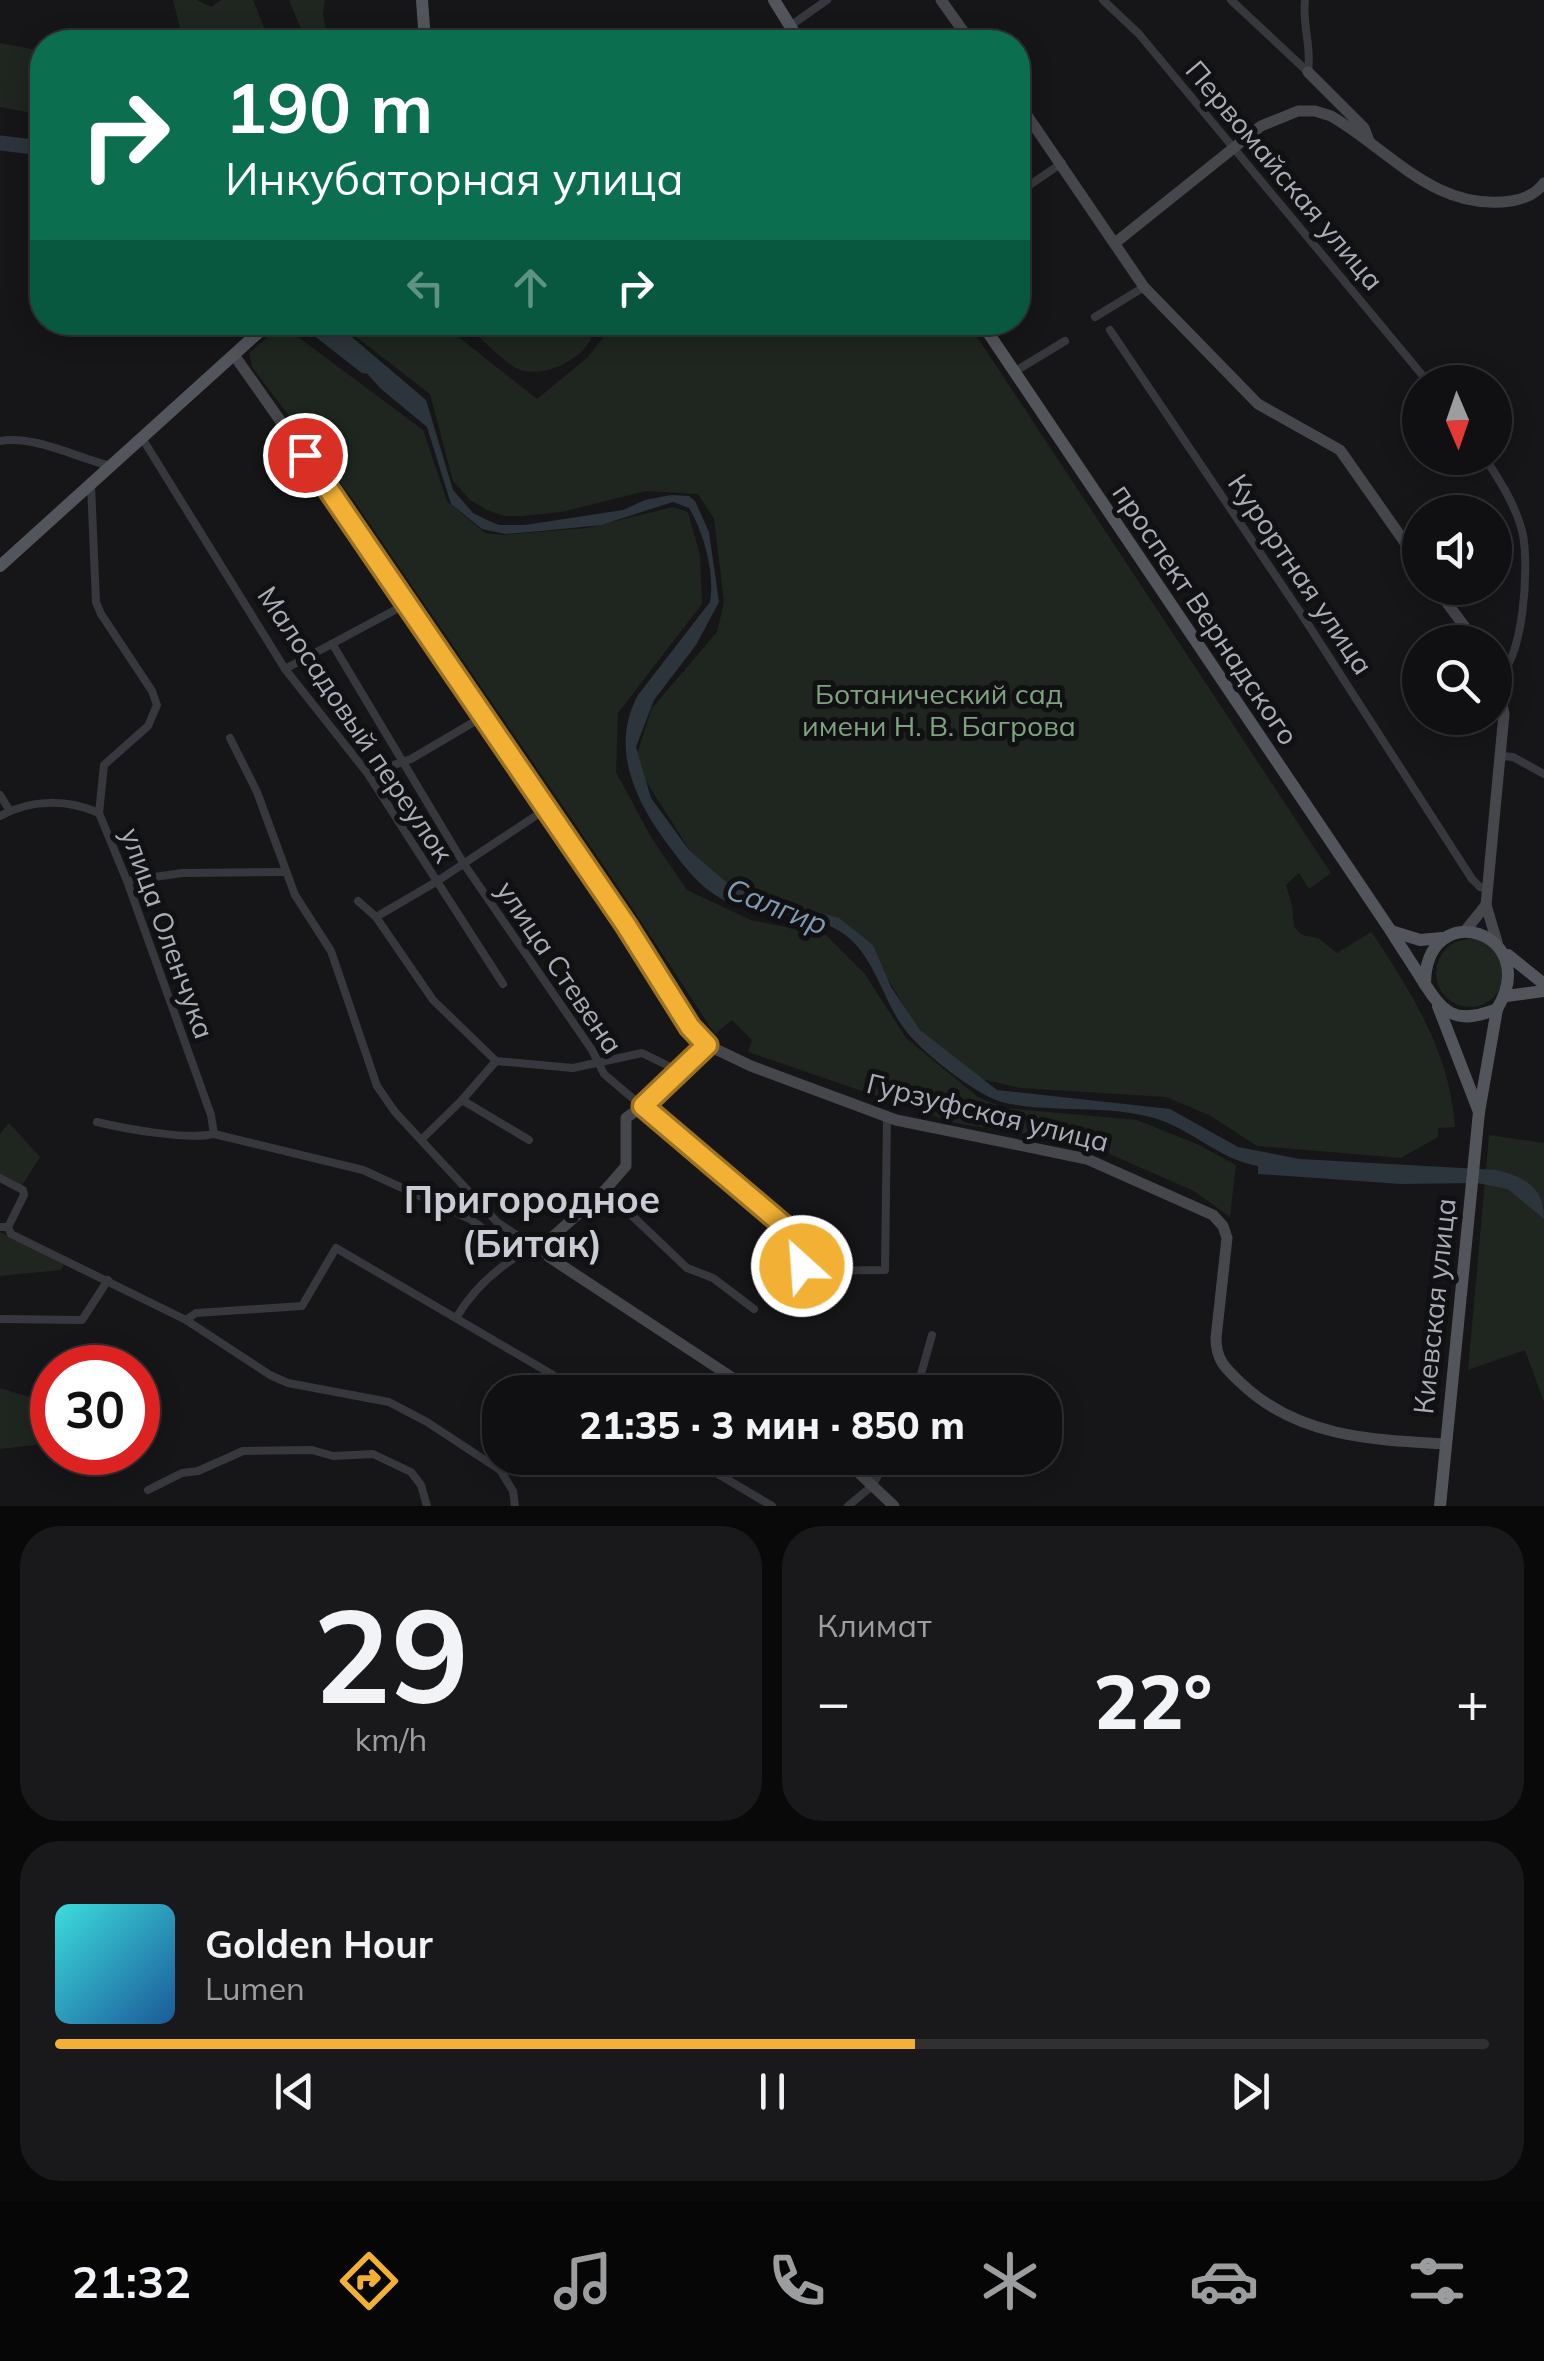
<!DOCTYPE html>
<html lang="ru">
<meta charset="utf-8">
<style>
:root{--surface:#101012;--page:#19191b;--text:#f1f3f6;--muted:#9c9d9f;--line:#303032;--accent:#f2b134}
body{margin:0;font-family:Mulish,sans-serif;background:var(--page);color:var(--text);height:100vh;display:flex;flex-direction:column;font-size:38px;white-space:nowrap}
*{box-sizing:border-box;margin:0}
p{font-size:32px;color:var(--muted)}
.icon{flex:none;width:55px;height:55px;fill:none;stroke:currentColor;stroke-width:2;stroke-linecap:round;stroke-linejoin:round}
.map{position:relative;height:1506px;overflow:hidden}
.side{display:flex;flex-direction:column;gap:20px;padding:20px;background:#09090a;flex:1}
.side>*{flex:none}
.top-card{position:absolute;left:30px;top:30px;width:1000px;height:305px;border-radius:40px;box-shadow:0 5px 25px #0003,0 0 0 2px var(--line);background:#0b6e4f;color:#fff;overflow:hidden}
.needle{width:65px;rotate:178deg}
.buttons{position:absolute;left:1402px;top:365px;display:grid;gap:20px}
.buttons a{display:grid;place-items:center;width:110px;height:110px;border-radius:50%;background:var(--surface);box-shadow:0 5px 25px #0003,0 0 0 2px var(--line);font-size:50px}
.speed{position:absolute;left:30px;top:1345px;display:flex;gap:20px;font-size:50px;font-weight:700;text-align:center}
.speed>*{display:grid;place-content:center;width:130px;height:130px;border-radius:50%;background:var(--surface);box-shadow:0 5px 25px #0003,0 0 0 2px var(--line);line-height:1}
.speed .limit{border:15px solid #d22;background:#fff;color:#111}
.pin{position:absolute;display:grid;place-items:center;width:85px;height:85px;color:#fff;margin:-42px;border:5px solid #fff;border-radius:50%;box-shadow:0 2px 10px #0007}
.me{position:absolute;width:110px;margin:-55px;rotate:334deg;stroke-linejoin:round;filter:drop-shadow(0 0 8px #0008)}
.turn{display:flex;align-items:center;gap:35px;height:210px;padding:0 30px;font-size:45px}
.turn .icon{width:130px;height:130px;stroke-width:2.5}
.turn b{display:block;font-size:70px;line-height:85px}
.lanes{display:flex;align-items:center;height:95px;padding:0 30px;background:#0003;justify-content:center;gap:50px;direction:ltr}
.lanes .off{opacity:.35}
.big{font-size:75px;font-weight:800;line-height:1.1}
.side .card{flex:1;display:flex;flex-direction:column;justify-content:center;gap:15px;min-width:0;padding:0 35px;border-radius:40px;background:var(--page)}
.side .dial{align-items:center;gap:0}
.dial b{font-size:130px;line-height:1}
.song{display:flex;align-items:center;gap:30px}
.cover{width:120px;height:120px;border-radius:15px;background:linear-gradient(135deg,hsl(180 70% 55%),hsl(210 70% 35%))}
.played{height:10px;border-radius:5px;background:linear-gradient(90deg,var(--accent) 60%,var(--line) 60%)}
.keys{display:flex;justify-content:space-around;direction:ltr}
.heat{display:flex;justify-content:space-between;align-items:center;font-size:55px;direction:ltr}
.side .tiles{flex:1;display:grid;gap:20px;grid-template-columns:1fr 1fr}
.card:last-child{grid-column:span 2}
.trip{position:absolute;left:482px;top:1375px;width:580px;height:100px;border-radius:40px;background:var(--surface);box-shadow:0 5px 25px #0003,0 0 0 2px var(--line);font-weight:800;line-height:100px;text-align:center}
.tabs{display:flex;height:160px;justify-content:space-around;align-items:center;background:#060607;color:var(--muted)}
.tabs .icon{width:70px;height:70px}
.tabs .current{color:var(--accent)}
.tabs b{font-size:45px;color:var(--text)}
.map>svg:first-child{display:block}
.green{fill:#1e261f}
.water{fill:#2c353c}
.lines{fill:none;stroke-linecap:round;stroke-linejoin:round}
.river{stroke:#2c353c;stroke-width:15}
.street{stroke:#37383d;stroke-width:8}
.secondary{stroke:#45474d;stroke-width:11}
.primary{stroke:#53555c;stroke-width:12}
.route-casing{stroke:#9d7322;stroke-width:25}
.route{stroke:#f2b134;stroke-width:18}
.labels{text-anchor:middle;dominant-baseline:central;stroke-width:10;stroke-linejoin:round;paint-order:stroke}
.street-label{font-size:28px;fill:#a8adb8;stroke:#111113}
.park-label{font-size:28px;fill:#7fa381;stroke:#111113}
.water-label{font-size:30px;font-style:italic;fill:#7f9bb3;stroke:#111113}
.district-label{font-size:38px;font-weight:bold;fill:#c9ccd4;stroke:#111113}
</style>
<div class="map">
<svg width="1544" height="1506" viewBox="0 0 1544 1506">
<rect width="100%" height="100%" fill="#161618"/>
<!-- green -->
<g class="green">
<polygon points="173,0 197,0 211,7 221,0 253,0 270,42 173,42 181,32"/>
<polygon points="289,0 325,0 323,14 328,42 299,42 301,29"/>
<polygon points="0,43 42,51 42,115 0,107"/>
<path d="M338,323H441L537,399L588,357L614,323H968L1331,873L1309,889L1299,873L1286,885L1292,905L1294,927L1302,935L1318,938L1337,953L1371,932L1373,934C1413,995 1450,1053 1455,1127L1438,1128V1137L1401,1158L1257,1146L1209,1115L1166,1097L1020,1088L981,1079L942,1053L918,1029L887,978L838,920L726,883L692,854L646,781L637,754L652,708L717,632L724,602L714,519L698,494L646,491L562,512L523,516H504L487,510L470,500L453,481L430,394Z"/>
<path d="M464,323H595C595,355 547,380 518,369C503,362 477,334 464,323Z"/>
<polygon points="282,325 423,430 447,501 485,533 502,535 587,528 673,507 688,512 700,555 702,604 618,713 616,772 651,837 687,890 751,920 826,935 865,974 906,1038 978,1097 1004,1108 1137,1120 1197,1144 1236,1165 1230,1217 1194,1191 1089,1145 955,1123 748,1052 752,1040 732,1020 715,1034 625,897 354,501 252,367 249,353"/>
<circle cx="1470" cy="973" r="34"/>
<polygon points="9,1123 40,1157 21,1187 0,1176 0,1134"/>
<polygon points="1489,1135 1544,1143 1544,1402 1525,1350 1468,1370"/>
<polygon points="0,1232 65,1263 61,1270 0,1276"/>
<polygon points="0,1388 52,1404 52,1443 0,1449"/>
</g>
<!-- water -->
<path class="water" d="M312,323H331L346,332L426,400L453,490L473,513L487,520L499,525H525L623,510L645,500L671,495L689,496L695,501L709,532L719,602L696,645L654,700L636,747L651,798L689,850L733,888L839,918L873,945L891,987L920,1030L997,1090L1170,1109L1238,1147L1300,1159L1497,1170C1526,1178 1544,1187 1544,1219L1508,1189L1477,1183L1401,1184L1258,1174V1166C1224,1161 1195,1133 1163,1121C1112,1103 1056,1114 1005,1103C979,1097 930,1058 912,1038C883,1008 878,956 841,932C810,912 765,917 731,903C707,894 690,874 675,854C640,809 607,752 638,695L710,602C715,573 704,533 689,508L673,502L601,525L542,531L505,534L482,529L451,504L427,427L380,388L333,335Z"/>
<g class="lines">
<!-- river -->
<g class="river">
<polyline points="0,143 42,148"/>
<polyline points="309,322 365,366"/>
</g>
<!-- street -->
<g class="street">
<polyline points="1103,0 1139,34 1428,382"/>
<polyline points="1231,0 1308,72"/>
<path d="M1305,0C1302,25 1312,47 1308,72"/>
<polyline points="790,26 827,0"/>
<polyline points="1018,193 1062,163"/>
<polyline points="1095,317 1144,287"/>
<polyline points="1110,330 1304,618 1472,879 1480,887 1489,889"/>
<polyline points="1014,372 1065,341"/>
<polyline points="142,438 285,669 368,774 503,984"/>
<path d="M0,441C35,435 77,458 111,466"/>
<path d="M1485,458C1500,481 1517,507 1523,535C1529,568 1524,659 1497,678"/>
<polyline points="91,485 96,602 101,614 152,691 157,705 148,726 104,765 99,813 127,881 211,1115 214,1134"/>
<polyline points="333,645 464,864 592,1050 604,1074 796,1237 802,1266 806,1271 885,1270 887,1117"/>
<polyline points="285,669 408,603"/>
<polyline points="230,738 257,792 295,895 331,951 377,1086 395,1112 497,1222 549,1257"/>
<polyline points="1502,756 1513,757 1544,774"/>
<polyline points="368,774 411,759 484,716"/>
<polyline points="0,795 10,811"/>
<path d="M0,816C31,799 67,799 99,813"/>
<polyline points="127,881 182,873 284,872"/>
<polyline points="358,901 376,917 433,1000 496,1061 573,1068 642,1053 681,1072"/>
<polyline points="376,917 436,882 546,809"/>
<polyline points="462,1100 496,1061"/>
<path d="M97,1122C126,1129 187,1140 214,1134L363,1170L470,1219L517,1253L522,1239"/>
<polyline points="422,1139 462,1100 529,1140"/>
<polyline points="0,1178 23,1190 24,1195 8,1227"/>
<polyline points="605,1190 687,1268 713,1278 754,1309"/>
<polyline points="0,1227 8,1227 11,1234 186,1320 196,1313 302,1306 336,1248 582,1392"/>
<path d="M456,1318C478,1281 509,1257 549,1240"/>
<polyline points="0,1319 82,1320 108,1280"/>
<polyline points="186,1320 270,1375 288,1383 389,1402 427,1422 500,1470 513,1491 515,1506"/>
<polyline points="916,1392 932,1335"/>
<polyline points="691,1458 772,1506"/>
<polyline points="148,1490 182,1473 198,1471 243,1451 312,1450 333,1456 373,1454 411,1472 421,1485 427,1506"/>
<polyline points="848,1506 872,1486 888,1458"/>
</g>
<!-- secondary -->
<g class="secondary">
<polyline points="941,0 971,42"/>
<polyline points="1308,72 1364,128 1369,141"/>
<polyline points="1018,102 1144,287 1258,404 1340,450 1420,564"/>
<path d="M1115,243L1261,126L1298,111H1315L1331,116C1390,150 1435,212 1511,201C1524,199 1536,194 1544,183"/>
<path d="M234,355L377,558L626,925L690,1027L707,1045L751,1066L896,1120L1087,1159L1213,1215L1223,1226L1227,1238L1216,1338C1216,1360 1225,1368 1241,1383C1297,1437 1372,1440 1446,1444"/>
<polyline points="1436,588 1476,642"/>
<polyline points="1495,674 1504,714 1486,905 1497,942"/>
<polyline points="1465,931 1486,905"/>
<polyline points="707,1045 651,1100 626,1118 626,1166 605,1190 549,1240 549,1257 754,1392"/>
<polyline points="843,1458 894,1506"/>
</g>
<!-- primary -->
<g class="primary">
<polyline points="422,0 425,42"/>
<polyline points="774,0 800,42"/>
<path d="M981,322L1391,931C1401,947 1411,962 1421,978C1443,1013 1454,1026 1497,1009C1544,932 1425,894 1425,985"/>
<polyline points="0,566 270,322"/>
<polyline points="1391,931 1420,940 1442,938"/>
<polyline points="1508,955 1544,984"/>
<polyline points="1506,996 1544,991"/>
<polyline points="1438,1006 1479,1112"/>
<polyline points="1440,1506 1479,1112 1497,1009"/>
</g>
</g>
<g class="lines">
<!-- route casing -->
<g class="route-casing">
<polyline id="route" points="305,455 626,925 690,1027 707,1045 643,1106 796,1236 802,1266"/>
</g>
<!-- route -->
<use href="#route" class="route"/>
</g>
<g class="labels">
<!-- street labels -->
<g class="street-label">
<text transform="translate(1285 175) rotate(50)">Первомайская улица</text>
<text transform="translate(1301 574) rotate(56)">Курортная улица</text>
<text transform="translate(1206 614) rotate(56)">проспект Вернадского</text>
<text transform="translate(356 724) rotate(56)">Малосадовый переулок</text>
<text transform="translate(168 933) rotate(70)">улица Оленчука</text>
<text transform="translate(560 967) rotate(56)">улица Стевена</text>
<text transform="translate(988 1112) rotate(14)">Гурзуфская улица</text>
<text transform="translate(1434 1306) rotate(-84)">Киевская улица</text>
</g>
<!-- park labels -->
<g class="park-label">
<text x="939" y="693">Ботанический сад<tspan x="939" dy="32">имени Н. В. Багрова</tspan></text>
</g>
<!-- water labels -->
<g class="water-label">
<text transform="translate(777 906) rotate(21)">Салгир</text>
</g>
<!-- district labels -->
<g class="district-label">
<text x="532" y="1199">Пригородное<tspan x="532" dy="44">(Битак)</tspan></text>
</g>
</g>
</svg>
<div class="buttons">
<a><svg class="needle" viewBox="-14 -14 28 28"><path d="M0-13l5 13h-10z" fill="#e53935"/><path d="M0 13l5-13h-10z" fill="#9c9d9f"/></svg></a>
<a><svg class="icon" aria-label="sound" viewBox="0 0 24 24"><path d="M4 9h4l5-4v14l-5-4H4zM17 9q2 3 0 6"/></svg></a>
<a><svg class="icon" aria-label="search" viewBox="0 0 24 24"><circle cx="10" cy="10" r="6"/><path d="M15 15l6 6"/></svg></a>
</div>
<div class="speed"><div class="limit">30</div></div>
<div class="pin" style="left:305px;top:455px;background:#d93025"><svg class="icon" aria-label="arrive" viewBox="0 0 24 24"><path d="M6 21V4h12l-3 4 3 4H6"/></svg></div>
<svg class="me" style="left:802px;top:1266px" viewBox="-20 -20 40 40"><circle r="17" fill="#f2b134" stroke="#fff" stroke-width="3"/><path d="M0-11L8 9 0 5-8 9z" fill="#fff"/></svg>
<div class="trip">21:35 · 3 мин · 850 m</div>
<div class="top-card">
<div class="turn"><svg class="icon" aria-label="right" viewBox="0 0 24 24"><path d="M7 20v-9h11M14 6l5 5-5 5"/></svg><div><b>190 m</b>Инкубаторная улица</div></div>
<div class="lanes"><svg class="icon off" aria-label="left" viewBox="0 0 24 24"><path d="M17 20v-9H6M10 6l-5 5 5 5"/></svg><svg class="icon off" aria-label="ahead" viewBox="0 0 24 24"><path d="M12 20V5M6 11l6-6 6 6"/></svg><svg class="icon" aria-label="right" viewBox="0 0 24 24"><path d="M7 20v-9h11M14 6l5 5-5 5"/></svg></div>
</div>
</div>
<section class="side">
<div class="tiles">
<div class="card dial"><b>29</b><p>km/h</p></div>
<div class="card"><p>Климат</p>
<div class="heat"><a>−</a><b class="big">22°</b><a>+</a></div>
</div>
<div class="card">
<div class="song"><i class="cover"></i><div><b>Golden Hour</b><p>Lumen</p></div></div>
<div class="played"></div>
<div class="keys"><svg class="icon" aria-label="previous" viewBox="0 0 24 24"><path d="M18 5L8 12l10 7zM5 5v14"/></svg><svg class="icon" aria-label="pause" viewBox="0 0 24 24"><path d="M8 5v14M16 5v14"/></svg><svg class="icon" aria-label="next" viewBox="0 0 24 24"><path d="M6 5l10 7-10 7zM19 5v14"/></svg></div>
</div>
</div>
</section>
<nav class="tabs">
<b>21:32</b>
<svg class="icon current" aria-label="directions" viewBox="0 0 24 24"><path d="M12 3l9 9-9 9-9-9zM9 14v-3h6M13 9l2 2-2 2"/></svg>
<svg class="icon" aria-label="music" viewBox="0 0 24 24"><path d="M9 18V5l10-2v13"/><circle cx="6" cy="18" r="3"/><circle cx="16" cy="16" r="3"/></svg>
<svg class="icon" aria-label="phone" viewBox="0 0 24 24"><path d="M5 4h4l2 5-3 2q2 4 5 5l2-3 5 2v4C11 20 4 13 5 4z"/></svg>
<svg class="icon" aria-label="climate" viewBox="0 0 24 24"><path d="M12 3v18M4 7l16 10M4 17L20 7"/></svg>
<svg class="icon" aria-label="car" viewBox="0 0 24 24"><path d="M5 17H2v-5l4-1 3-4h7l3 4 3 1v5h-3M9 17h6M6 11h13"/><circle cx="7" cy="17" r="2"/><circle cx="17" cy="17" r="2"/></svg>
<svg class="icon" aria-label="filters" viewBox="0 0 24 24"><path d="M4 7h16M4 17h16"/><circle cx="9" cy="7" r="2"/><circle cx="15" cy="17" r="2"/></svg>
</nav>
